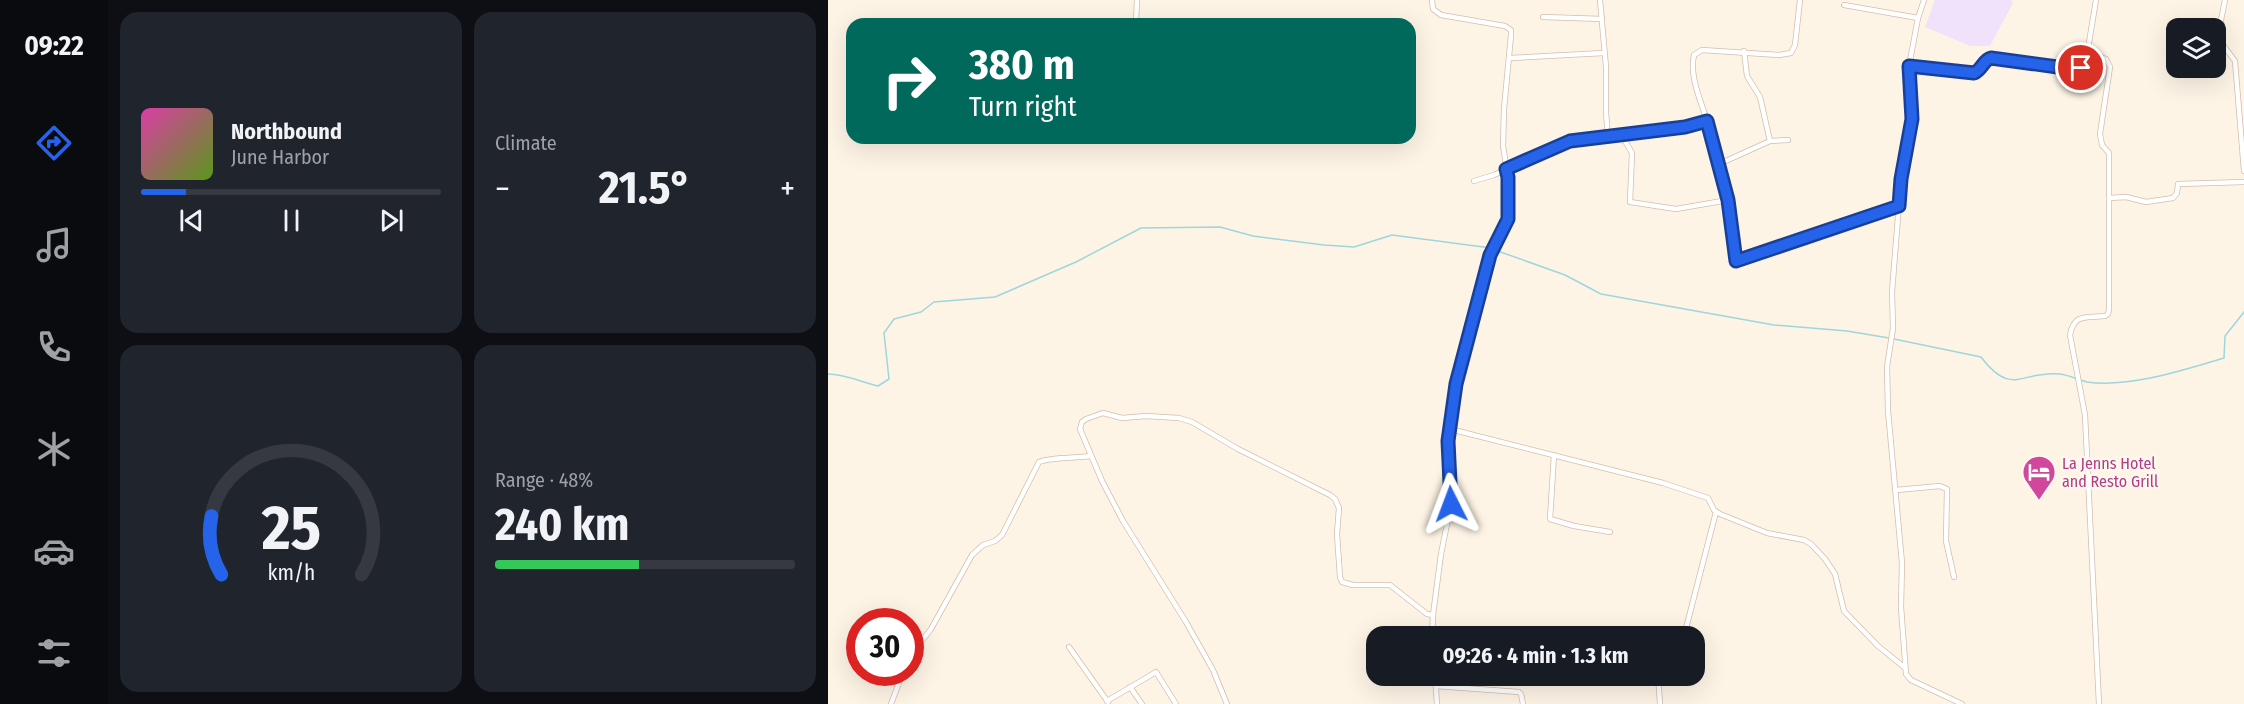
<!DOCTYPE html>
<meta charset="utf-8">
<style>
:root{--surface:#171b24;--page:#20242c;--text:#f1f3f6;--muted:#9ea1a6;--line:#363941;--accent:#2563eb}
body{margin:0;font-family:"Fira Sans Condensed",sans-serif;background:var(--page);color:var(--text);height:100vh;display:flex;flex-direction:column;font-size:22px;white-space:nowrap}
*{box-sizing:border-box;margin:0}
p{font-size:20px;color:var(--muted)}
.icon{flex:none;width:33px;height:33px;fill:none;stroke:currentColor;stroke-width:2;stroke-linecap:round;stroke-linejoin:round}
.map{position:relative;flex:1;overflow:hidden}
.drawer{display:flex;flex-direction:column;gap:12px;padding:12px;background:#0d0f14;width:720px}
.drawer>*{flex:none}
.banner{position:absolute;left:18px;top:18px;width:570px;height:126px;border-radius:18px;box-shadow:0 6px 24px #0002;background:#00695c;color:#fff;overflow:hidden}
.controls{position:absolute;left:1338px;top:18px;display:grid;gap:12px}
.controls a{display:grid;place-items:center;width:60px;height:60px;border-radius:12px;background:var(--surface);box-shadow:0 6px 24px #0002;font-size:30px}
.speed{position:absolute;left:18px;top:608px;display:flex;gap:12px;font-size:30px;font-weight:700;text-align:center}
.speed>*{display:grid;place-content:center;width:78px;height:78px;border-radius:50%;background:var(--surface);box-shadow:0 6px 24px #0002;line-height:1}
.speed .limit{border:9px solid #d22;background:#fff;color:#111}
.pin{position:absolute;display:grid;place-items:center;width:51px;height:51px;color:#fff;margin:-26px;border:3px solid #fff;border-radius:50%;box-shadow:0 2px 6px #0007}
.me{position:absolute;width:66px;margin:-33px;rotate:357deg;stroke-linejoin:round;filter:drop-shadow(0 0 4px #0008)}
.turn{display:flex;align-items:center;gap:21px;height:126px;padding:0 24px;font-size:27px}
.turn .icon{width:78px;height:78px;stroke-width:2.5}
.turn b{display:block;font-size:42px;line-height:51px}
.big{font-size:45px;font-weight:700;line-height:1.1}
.drawer .widget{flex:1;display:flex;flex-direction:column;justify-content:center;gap:9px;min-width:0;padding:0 21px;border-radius:18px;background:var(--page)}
.drawer .dial{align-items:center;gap:0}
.dial svg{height:156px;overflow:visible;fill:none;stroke:var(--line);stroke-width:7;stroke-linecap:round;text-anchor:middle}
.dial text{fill:var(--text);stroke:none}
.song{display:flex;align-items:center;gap:18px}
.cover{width:72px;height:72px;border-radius:9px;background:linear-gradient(135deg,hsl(320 70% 55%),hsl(90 70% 35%))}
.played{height:6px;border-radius:3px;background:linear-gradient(90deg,var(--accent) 15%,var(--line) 15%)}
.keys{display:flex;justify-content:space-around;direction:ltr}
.heat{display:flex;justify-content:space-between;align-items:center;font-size:33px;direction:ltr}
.charge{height:9px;border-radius:4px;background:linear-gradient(90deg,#34c759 48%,var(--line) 0)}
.drawer .tiles{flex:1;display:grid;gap:12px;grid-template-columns:repeat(2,1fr)}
.trip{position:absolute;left:538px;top:626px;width:339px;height:60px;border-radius:18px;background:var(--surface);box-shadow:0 6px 24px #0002;font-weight:700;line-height:60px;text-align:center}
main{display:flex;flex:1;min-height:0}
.dock{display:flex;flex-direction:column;width:108px;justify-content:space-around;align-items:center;background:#090b0e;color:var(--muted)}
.dock .icon{width:42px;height:42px}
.dock .on{color:var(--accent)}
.dock b{font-size:27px;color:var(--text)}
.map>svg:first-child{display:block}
.education{fill:#f1e2fb}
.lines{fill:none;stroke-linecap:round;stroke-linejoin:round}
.stream{stroke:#9dd6de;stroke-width:1.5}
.minor-casing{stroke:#d5bdad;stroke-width:6}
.minor{stroke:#fff;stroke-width:4.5}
.route-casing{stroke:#184099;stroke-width:15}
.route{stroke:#2563eb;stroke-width:10}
.labels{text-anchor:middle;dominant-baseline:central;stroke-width:5;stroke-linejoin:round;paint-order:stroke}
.hotel-label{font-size:16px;fill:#b23c85;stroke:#fff8ee;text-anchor:start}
</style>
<main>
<nav class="dock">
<b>09:22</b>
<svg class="icon on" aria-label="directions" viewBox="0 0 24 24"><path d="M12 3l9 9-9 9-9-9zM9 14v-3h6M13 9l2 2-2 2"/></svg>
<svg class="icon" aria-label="music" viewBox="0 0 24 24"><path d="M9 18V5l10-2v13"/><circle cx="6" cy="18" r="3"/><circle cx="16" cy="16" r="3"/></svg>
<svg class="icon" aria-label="phone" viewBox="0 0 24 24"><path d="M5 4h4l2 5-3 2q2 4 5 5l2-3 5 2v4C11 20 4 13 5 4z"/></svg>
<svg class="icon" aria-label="climate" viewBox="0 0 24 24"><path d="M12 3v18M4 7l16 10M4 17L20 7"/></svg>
<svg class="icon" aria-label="car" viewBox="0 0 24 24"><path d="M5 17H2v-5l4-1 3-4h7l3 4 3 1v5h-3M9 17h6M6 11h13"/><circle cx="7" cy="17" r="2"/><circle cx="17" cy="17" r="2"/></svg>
<svg class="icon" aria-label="filters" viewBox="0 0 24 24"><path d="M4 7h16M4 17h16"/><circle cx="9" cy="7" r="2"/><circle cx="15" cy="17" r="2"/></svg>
</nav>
<section class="drawer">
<div class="tiles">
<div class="widget">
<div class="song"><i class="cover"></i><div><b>Northbound</b><p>June Harbor</p></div></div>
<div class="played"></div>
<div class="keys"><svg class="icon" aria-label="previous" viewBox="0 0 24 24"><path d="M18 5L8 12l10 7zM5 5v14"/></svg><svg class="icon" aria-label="pause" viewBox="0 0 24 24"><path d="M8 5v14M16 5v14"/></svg><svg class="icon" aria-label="next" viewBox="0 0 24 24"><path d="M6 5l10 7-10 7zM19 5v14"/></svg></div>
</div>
<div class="widget"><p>Climate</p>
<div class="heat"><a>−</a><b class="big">21.5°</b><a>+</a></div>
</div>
<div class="widget dial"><svg viewBox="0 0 100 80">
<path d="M14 69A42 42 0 1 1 86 69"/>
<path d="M14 69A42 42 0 0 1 9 39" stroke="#2563eb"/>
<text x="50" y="56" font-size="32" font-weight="700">25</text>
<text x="50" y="72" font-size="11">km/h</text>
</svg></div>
<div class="widget"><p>Range · 48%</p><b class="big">240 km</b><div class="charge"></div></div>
</div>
</section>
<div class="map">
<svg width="1416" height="704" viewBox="0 0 1416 704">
<rect width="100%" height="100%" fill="#fef4e6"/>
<!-- education -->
<polygon class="education" points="1107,0 1183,0 1185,3 1162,46 1142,46 1097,27"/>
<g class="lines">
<!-- stream -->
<g class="stream">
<polyline points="667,250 737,275 773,294 946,325 1019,331 1061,338"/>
<path d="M1066,339L1153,357C1184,398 1194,370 1232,374C1241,375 1250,380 1259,382C1301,388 1356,370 1396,358L1397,336L1416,312"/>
<path d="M0,374C17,374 33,382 50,386L61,379L56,333L66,319L93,312L106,302L167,297L248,262L313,228L392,227L425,236L496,245L526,247L564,235L663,248"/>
</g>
<!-- minor casing -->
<g class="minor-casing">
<g id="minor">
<polyline points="309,0 308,22 343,22"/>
<polyline points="604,0 605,9 613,15 677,26 683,30 683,35 676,109 675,146 680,177 680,219 662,255 628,384 620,441 623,504 613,554 605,615 604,636"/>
<polyline points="1096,0 1090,18 1081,66 1084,119 1073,179 1064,292 1065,328 1059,367 1060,411 1074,563 1073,607 1078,674 1083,680 1134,704"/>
<polyline points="1397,0 1391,30 1395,45 1407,61 1416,171"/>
<polyline points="1016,5 1090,18"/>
<polyline points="715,17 774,19"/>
<polyline points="916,51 919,76 932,97 942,141 960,140"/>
<path d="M1260,52L1278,59L1282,67L1272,134L1274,145L1281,153V310L1280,314L1277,316C1258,318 1246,313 1242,335L1257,415L1271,704"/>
<polyline points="682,58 776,53"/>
<path d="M1081,66L1146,73C1154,70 1155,60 1163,58C1183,60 1240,73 1256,66L1258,61L1268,0"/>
<polyline points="879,121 900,200 908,261 1071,206"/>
<polyline points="793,134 804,153 802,202 848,209 900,200"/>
<path d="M780,136L857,127L879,121C873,101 861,76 866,55L874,50L951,55L963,53L967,45L972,0"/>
<polyline points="891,164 942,141"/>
<polyline points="646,181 666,175 732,145 780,136 778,113 778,67 772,0"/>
<polyline points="1281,198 1298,197 1318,202 1345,198 1349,193 1350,184 1416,182"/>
<polyline points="622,429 835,483 880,498 886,510 892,514 939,533 976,540 983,544 997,559 1007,574 1016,611 1050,646 1076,667"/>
<polyline points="726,455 722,519 746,526 782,532"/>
<polyline points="1068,490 1112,486 1119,489 1118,541 1126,577"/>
<polyline points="856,636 888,512"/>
<polyline points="241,647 280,702"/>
<path d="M82,656L103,629L144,555L155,545L167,541L174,535L211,462C221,457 249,458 263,456"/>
<polyline points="607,675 609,704"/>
<polyline points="830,675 832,704"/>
<polyline points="608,686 691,692 693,694 695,704"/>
<polyline points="302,687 314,704"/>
<polyline points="279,701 328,672 348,704"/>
<polyline points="63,704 75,672"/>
<polyline points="399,704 385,670 358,622 295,521 274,481 252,429 254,422 258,419 275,413 294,418 318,416 351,418 364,422 410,449 502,495 507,499 511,508 509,534 512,577 514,582 525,585 562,585 599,614 605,615"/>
</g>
</g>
<!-- minor -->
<use href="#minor" class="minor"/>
</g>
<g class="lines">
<!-- route casing -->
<g class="route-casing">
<path id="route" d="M623,504L620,441L628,384L662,255L680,219V177L678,169L742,141L857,127L879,121L900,200L908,261L1071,206L1073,179L1084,119L1081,66L1146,73C1154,70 1155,60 1163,58L1237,68H1253"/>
</g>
<!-- route -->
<use href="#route" class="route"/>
</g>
<!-- icons -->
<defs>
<g id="hotel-pin" transform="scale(1.725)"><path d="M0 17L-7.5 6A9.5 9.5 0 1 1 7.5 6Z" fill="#d1479c" stroke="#fff8ee"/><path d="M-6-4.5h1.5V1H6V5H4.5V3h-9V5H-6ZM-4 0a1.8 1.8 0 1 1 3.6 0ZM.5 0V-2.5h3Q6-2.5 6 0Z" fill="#fff"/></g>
</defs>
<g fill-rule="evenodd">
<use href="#hotel-pin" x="1211" y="472"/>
</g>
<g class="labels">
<!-- hotel labels -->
<g class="hotel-label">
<text x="1234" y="463">La Jenns Hotel<tspan x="1234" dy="18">and Resto Grill</tspan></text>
</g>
</g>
</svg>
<div class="controls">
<a><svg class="icon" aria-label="layers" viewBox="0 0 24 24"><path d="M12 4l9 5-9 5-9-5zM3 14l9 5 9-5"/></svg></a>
</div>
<div class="speed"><div class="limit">30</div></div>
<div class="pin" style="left:1253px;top:68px;background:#d93025"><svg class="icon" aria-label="arrive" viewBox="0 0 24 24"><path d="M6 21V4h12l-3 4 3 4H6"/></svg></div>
<svg class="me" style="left:623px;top:504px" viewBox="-20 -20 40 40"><path d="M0-17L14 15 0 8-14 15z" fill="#2563eb" stroke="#fff" stroke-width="4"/></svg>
<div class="trip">09:26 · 4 min · 1.3 km</div>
<div class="banner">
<div class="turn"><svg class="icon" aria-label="right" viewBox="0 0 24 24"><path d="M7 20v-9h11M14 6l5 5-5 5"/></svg><div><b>380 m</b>Turn right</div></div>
</div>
</div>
</main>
